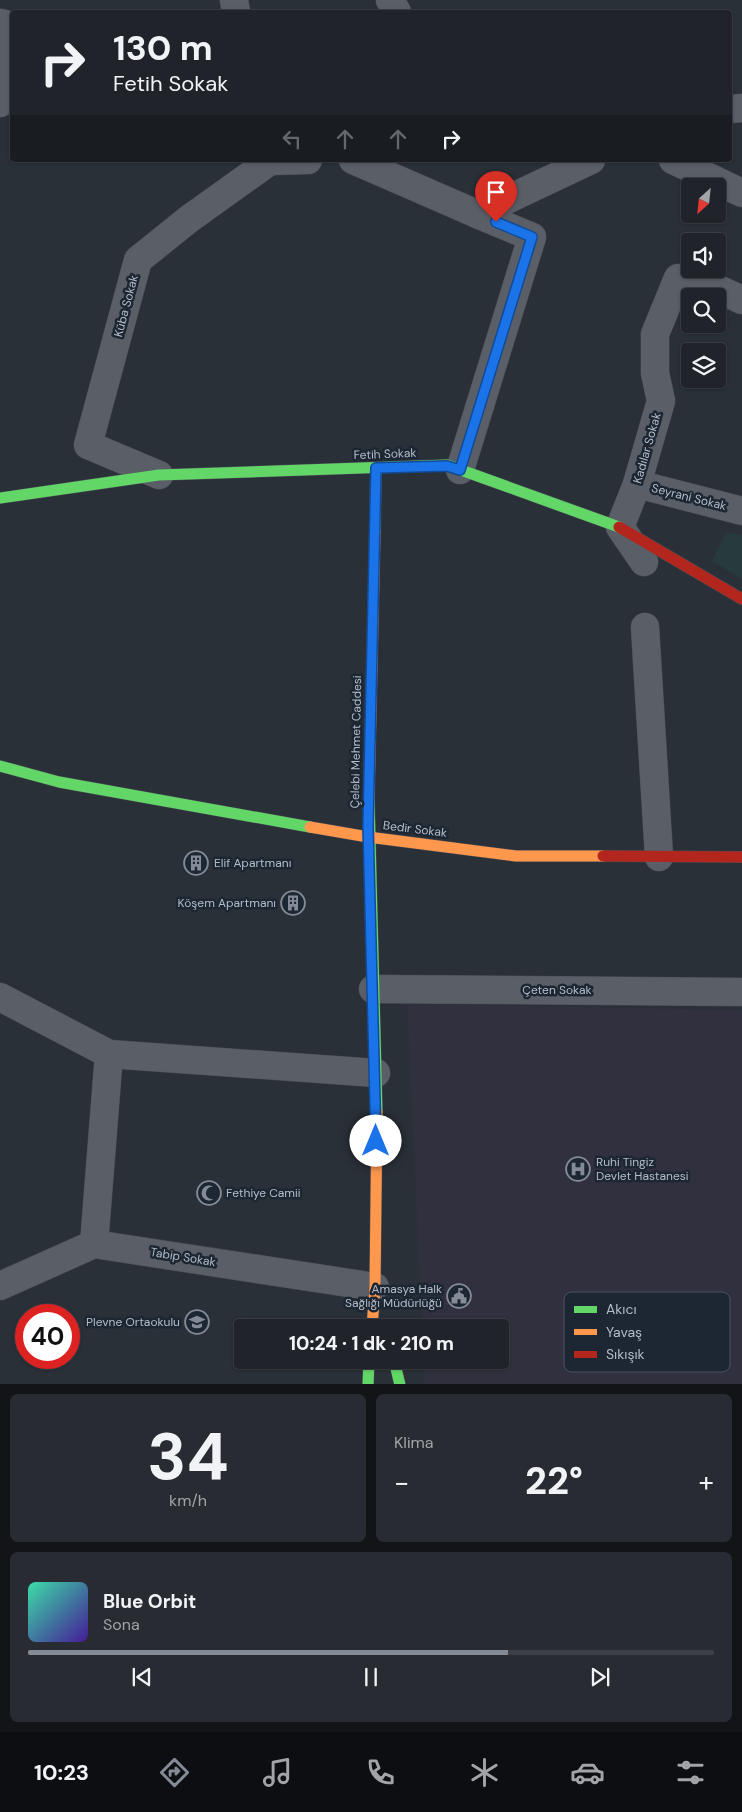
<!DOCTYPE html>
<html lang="tr">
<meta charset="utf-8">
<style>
:root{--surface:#20242a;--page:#282c32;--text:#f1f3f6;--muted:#a2a4a8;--line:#3d4147;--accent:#848b96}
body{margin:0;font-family:"DM Sans",sans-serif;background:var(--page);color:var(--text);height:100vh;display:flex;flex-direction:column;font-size:19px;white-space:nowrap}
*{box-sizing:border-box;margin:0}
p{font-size:16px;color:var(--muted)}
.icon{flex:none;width:28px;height:28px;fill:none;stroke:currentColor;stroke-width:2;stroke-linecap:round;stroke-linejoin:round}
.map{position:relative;height:1384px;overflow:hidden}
.sheet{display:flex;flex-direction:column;gap:10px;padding:10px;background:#121417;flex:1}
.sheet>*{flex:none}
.hud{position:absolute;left:10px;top:10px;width:722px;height:152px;border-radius:5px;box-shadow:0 1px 4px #0004,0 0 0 1px var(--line);background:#20242a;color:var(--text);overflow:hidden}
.needle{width:32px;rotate:207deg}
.buttons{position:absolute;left:681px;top:178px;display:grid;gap:10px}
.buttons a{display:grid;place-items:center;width:45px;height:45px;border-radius:5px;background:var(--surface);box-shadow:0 1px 4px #0004,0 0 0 1px var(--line);font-size:25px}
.speed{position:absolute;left:15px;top:1304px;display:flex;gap:10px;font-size:25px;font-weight:700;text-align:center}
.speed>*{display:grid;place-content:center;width:65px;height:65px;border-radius:50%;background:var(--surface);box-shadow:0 1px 4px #0004,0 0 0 1px var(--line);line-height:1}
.speed .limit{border:8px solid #d22;background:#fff;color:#111}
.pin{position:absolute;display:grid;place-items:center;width:42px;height:42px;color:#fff;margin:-51px -21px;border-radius:50% 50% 50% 0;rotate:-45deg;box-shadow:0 0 5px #0007}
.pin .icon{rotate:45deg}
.me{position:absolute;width:55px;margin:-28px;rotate:0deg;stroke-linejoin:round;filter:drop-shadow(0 0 4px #0008)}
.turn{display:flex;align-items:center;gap:18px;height:105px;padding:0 20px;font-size:22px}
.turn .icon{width:65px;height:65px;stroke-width:2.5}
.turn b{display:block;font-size:35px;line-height:42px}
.lanes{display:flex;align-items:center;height:48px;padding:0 20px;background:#0003;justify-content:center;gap:25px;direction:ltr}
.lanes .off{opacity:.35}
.big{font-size:38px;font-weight:800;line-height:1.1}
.sheet .tile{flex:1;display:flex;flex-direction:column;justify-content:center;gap:8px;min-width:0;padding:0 18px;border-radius:8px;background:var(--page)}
.sheet .dial{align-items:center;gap:0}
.dial b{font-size:65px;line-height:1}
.song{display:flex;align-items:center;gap:15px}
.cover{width:60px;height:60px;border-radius:8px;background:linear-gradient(135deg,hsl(160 70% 55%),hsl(260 70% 35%))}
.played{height:5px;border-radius:2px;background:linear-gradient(90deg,var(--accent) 70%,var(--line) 70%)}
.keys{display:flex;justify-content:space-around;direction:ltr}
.heat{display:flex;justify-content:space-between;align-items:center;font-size:28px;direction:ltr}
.sheet .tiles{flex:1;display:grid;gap:10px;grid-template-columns:1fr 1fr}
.tile:last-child{grid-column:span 2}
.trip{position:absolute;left:234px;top:1319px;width:275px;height:50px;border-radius:5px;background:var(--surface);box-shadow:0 1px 4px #0004,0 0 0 1px var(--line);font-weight:800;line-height:50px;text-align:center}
.tabs{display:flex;height:80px;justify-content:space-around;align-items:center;background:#0d0e11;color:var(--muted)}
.tabs .icon{width:35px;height:35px}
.tabs .on{color:var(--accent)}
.tabs b{font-size:22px;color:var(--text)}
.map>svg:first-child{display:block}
.medical{fill:#31303e}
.green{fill:#273a3e}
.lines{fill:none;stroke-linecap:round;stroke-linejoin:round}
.street-casing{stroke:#484c55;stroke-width:29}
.fast-casing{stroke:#484c55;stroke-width:12}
.slow-casing{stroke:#484c55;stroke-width:12}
.jam-casing{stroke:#484c55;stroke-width:12}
.street{stroke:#5a5e66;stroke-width:28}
.fast{stroke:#63d668;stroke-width:11}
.slow{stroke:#ff974d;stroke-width:11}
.jam{stroke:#b3261e;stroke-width:11}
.route-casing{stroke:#114b97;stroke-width:12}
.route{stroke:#1a73e8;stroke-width:9}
.labels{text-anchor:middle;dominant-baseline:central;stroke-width:5;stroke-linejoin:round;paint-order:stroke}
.street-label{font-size:12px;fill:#b4bcc9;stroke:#1d2633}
.poi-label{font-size:12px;fill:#b4bcc9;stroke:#1d2633;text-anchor:start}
.key{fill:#1d2633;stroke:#4a5360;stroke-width:1}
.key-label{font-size:14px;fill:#b4bcc9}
</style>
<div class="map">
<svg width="742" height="1385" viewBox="0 0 742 1385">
<rect width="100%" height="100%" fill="#2a3038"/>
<!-- medical -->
<polygon class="medical" points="407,1004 742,1010 742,1384 424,1384 423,1360 500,1360 500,1328 422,1327"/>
<!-- green -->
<polygon class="green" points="726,532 742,535 742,579 712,561"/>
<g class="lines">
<!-- street casing -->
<g class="street-casing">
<g id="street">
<polyline points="234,0 236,12"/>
<polyline points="390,0 397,12"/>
<polyline points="0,103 2,97 1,23 12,26"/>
<polyline points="730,109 742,108"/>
<polyline points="353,160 477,214"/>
<polyline points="673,160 742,193"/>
<polyline points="460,470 532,237 477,214 591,160"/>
<polyline points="159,475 88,445 138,260 189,219 270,161 308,160"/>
<polyline points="637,484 742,511"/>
<polyline points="644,562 620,527 637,484 661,401 655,373 655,334 678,278 705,283 742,300"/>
<polyline points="645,627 659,857"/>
<polyline points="373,989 742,992"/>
<polyline points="0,997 109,1054 376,1073"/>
<polyline points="94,1244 109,1054"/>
<polyline points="0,1286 94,1244 375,1287"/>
</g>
</g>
<!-- fast casing -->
<g class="fast-casing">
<g id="fast">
<polyline points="0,498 159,475 447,465 619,527"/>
<polyline points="375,532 376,468"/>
<polyline points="0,766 59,782 310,827"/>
<polyline points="369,798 377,1112"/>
<polyline points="394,1360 400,1385"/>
<polyline points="368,1385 369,1360"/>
</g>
</g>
<!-- slow casing -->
<g class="slow-casing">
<g id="slow">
<polyline points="369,798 375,532"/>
<polyline points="310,827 368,837 516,856 603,856"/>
<polyline points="372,1328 375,1287 377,1112"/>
</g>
</g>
<!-- jam casing -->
<g class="jam-casing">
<g id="jam">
<polyline points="619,527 742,599"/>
<polyline points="603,856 742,857"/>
</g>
</g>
<!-- street -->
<use href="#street" class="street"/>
<!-- fast -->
<use href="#fast" class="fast"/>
<!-- slow -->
<use href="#slow" class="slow"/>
<!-- jam -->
<use href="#jam" class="jam"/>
</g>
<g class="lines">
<!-- route casing -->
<g class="route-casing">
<polyline id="route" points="376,1141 368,826 376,468 447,466 460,470 532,237 496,222"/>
</g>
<!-- route -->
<use href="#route" class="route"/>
</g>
<!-- icons -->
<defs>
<g id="building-ring" transform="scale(1.25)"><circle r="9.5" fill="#1d2633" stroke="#848b96" stroke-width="1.5"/><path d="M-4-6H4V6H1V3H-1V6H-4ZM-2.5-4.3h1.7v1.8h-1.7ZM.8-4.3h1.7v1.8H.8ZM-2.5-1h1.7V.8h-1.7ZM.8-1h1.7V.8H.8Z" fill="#848b96"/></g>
<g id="hospital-ring" transform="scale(1.25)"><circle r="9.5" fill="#1d2633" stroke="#848b96" stroke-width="1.5"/><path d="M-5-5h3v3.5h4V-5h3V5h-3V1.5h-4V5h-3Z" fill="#848b96"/></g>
<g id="mosque-ring" transform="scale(1.25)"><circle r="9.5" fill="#1d2633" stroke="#848b96" stroke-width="1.5"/><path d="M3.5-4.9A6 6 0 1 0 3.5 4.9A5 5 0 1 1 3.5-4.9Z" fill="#848b96"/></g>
<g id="civic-ring" transform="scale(1.25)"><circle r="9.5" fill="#1d2633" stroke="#848b96" stroke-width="1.5"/><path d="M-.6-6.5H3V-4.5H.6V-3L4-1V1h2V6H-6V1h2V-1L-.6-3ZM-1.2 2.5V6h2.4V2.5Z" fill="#848b96"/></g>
<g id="school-ring" transform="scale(1.25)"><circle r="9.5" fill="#1d2633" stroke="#848b96" stroke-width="1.5"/><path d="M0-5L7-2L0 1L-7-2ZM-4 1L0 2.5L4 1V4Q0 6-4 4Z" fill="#848b96"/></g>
</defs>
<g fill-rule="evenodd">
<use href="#building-ring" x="196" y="863"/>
<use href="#building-ring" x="293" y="903"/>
<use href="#hospital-ring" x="578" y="1169"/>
<use href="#mosque-ring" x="209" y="1193"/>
<use href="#civic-ring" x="459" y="1296"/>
<use href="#school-ring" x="197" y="1322"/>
</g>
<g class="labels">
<!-- street labels -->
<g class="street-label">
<text transform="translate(126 306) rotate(-75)">Küba Sokak</text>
<text transform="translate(647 448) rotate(-74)">Kadılar Sokak</text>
<text transform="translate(385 454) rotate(-2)">Fetih Sokak</text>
<text transform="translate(689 497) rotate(14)">Seyrani Sokak</text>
<text transform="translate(356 742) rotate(-89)">Çelebi Mehmet Caddesi</text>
<text transform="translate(415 829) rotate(7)">Bedir Sokak</text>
<text x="557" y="990">Çeten Sokak</text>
<text transform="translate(183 1257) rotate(9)">Tabip Sokak</text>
</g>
<!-- poi labels -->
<g class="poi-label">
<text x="214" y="863">Elif Apartmanı</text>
<text x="276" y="903" text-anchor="end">Köşem Apartmanı</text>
<text x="596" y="1162">Ruhi Tingiz<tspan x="596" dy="14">Devlet Hastanesi</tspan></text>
<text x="226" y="1193">Fethiye Camii</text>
<text x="442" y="1289" text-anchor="end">Amasya Halk<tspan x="442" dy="14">Sağlığı Müdürlüğü</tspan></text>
<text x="180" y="1322" text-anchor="end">Plevne Ortaokulu</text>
</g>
</g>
<!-- legend -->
<rect x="564" y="1292" width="166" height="80" rx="8" class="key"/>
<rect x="574" y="1306" width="23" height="7" fill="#63d668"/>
<rect x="574" y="1329" width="23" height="6" fill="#ff974d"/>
<rect x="574" y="1351" width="23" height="7" fill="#b3261e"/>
<g class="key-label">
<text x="606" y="1314">Akıcı</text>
<text x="606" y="1337">Yavaş</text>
<text x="606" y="1359">Sıkışık</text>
</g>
</svg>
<div class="buttons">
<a><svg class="needle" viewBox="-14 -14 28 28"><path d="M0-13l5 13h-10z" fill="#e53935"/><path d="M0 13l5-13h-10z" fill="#a2a4a8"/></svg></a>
<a><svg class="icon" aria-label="sound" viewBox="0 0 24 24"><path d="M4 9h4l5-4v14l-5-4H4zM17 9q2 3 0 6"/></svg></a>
<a><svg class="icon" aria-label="search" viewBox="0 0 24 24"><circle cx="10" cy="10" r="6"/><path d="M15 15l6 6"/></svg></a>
<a><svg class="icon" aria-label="layers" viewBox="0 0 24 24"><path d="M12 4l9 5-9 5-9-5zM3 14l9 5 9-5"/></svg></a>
</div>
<div class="speed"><div class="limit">40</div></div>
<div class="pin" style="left:496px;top:222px;background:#d93025"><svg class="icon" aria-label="arrive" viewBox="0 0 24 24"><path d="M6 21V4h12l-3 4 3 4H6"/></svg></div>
<svg class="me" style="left:376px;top:1141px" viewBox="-20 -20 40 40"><circle r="19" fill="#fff"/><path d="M0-13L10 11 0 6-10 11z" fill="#1a73e8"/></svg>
<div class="trip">10:24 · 1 dk · 210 m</div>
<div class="hud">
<div class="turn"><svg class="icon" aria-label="right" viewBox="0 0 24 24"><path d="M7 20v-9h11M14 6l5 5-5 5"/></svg><div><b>130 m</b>Fetih Sokak</div></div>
<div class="lanes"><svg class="icon off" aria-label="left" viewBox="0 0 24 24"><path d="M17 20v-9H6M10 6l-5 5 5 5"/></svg><svg class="icon off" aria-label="ahead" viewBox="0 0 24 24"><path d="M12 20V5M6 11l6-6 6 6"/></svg><svg class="icon off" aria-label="ahead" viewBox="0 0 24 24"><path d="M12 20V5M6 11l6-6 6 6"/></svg><svg class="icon" aria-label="right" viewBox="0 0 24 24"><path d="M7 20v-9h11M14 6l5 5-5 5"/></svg></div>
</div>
</div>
<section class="sheet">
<div class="tiles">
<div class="tile dial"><b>34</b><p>km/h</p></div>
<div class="tile"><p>Klima</p>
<div class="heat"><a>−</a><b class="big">22°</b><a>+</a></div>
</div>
<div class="tile">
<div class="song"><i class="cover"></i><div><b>Blue Orbit</b><p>Sona</p></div></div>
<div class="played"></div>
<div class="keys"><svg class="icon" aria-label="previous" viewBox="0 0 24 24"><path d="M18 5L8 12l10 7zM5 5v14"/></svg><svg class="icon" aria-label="pause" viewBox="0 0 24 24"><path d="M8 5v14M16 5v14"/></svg><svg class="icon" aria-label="next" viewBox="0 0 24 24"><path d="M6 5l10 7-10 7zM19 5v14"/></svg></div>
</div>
</div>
</section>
<nav class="tabs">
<b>10:23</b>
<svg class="icon on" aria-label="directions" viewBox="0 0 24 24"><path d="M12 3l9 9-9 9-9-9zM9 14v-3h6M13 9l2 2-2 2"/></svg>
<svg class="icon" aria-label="music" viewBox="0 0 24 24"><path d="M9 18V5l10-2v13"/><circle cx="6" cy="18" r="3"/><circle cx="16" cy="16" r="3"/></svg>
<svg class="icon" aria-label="phone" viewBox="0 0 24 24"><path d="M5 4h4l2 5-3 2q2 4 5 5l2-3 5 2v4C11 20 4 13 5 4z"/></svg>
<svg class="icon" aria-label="climate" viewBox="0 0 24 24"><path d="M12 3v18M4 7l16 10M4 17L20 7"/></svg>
<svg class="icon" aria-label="car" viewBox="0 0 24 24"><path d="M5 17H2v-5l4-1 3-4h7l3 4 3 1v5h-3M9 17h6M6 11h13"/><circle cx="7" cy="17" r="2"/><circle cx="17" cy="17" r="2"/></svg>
<svg class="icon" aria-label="filters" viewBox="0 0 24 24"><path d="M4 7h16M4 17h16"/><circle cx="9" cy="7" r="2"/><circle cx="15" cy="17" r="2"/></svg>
</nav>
